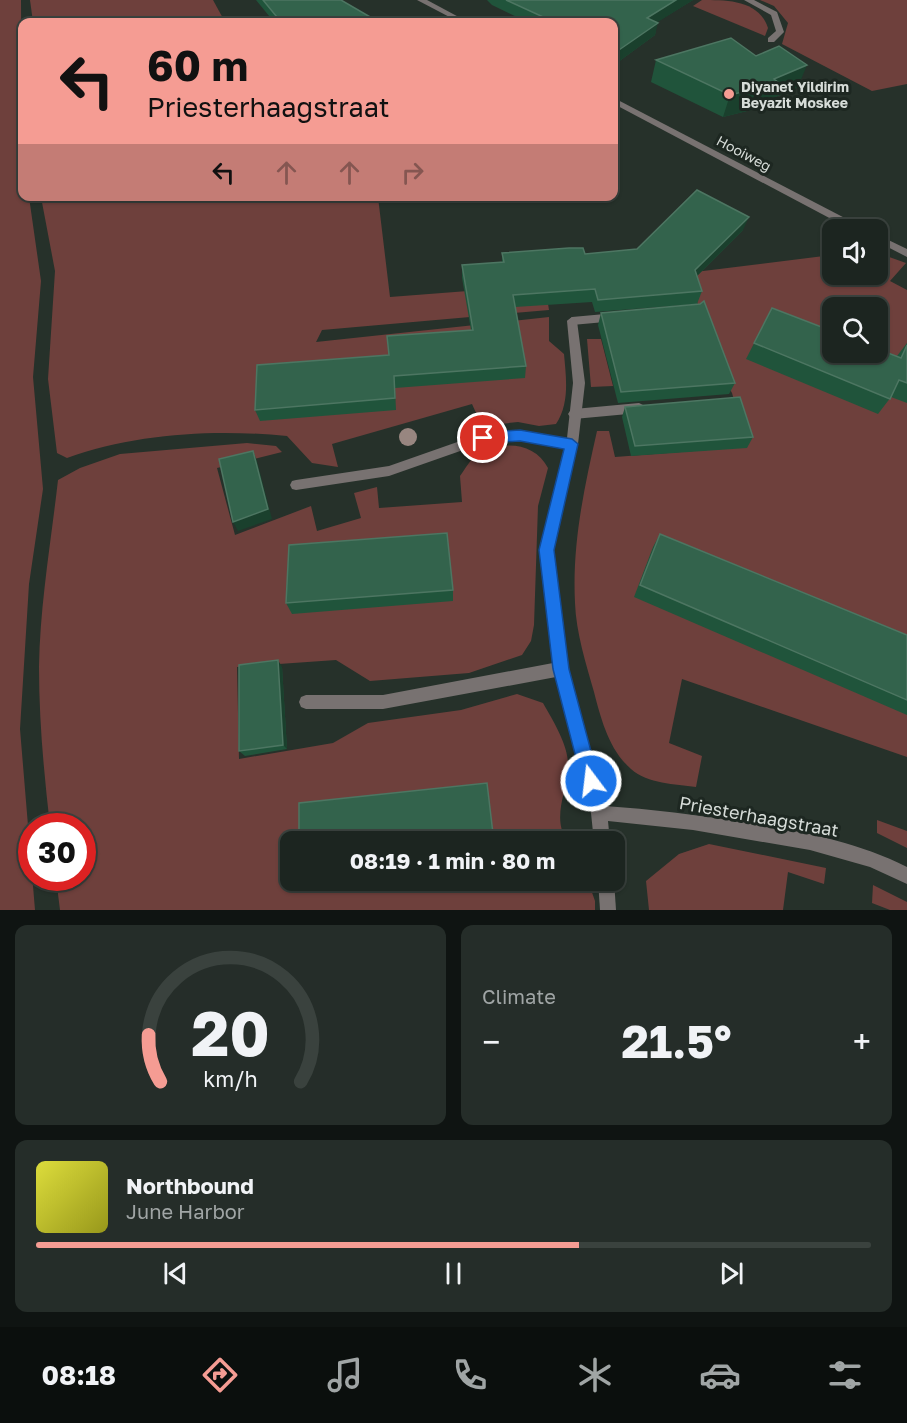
<!DOCTYPE html>
<meta charset="utf-8">
<style>
:root{--surface:#1c2520;--page:#252d29;--text:#f1f3f6;--muted:#a0a5a5;--line:#3a423e;--accent:#f59c93}
body{margin:0;font-family:"Golos Text",sans-serif;background:var(--page);color:var(--text);height:100vh;display:flex;flex-direction:column;font-size:22px;white-space:nowrap}
*{box-sizing:border-box;margin:0}
p{font-size:20px;color:var(--muted)}
.icon{flex:none;width:33px;height:33px;fill:none;stroke:currentColor;stroke-width:2;stroke-linecap:round;stroke-linejoin:round}
.map{position:relative;height:910px;overflow:hidden}
.sheet{display:flex;flex-direction:column;gap:15px;padding:15px;background:#0f1412;flex:1}
.sheet>*{flex:none}
.top-card{position:absolute;left:18px;top:18px;width:600px;height:183px;border-radius:12px;box-shadow:0 2px 4px #0004,0 0 0 2px var(--line);background:#f59c93;color:#111;overflow:hidden}
.buttons{position:absolute;left:822px;top:219px;display:grid;gap:12px}
.buttons a{display:grid;place-items:center;width:66px;height:66px;border-radius:12px;background:var(--surface);box-shadow:0 2px 4px #0004,0 0 0 2px var(--line);font-size:30px}
.speed{position:absolute;left:18px;top:813px;display:flex;gap:12px;font-size:30px;font-weight:700;text-align:center}
.speed>*{display:grid;place-content:center;width:78px;height:78px;border-radius:50%;background:var(--surface);box-shadow:0 2px 4px #0004,0 0 0 2px var(--line);line-height:1}
.speed .limit{border:9px solid #d22;background:#fff;color:#111}
.pin{position:absolute;display:grid;place-items:center;width:51px;height:51px;color:#fff;margin:-26px;border:3px solid #fff;border-radius:50%;box-shadow:0 2px 6px #0007}
.me{position:absolute;width:66px;margin:-33px;rotate:345deg;stroke-linejoin:round;filter:drop-shadow(0 0 4px #0008)}
.turn{display:flex;align-items:center;gap:21px;height:126px;padding:0 30px;font-size:27px}
.turn .icon{width:78px;height:78px;stroke-width:2.5}
.turn b{display:block;font-size:42px;line-height:51px}
.lanes{display:flex;align-items:center;height:57px;padding:0 30px;background:#0003;justify-content:center;gap:30px;direction:ltr}
.lanes .off{opacity:.35}
.big{font-size:45px;font-weight:700;line-height:1.1}
.sheet .card{flex:1;display:flex;flex-direction:column;justify-content:center;gap:9px;min-width:0;padding:0 21px;border-radius:12px;background:var(--page)}
.sheet .dial{align-items:center;gap:0}
.dial svg{height:156px;overflow:visible;fill:none;stroke:var(--line);stroke-width:7;stroke-linecap:round;text-anchor:middle}
.dial text{fill:var(--text);stroke:none}
.song{display:flex;align-items:center;gap:18px}
.cover{width:72px;height:72px;border-radius:9px;background:linear-gradient(135deg,hsl(60 70% 55%),hsl(60 70% 35%))}
.played{height:6px;border-radius:3px;background:linear-gradient(90deg,var(--accent) 65%,var(--line) 65%)}
.keys{display:flex;justify-content:space-around;direction:ltr}
.heat{display:flex;justify-content:space-between;align-items:center;font-size:33px;direction:ltr}
.sheet .tiles{flex:1;display:grid;gap:15px;grid-template-columns:1fr 1fr}
.card:last-child{grid-column:span 2}
.trip{position:absolute;left:280px;top:831px;width:345px;height:60px;border-radius:12px;background:var(--surface);box-shadow:0 2px 4px #0004,0 0 0 2px var(--line);font-weight:700;line-height:60px;text-align:center}
.dock{display:flex;height:96px;justify-content:space-around;align-items:center;background:#0b0f0d;color:var(--muted)}
.dock .icon{width:42px;height:42px}
.dock .active{color:var(--accent)}
.dock b{font-size:27px;color:var(--text)}
.map>svg:first-child{display:block}
.green{fill:#6e403c;fill-rule:evenodd}
.lines{fill:none;stroke-linecap:round;stroke-linejoin:round}
.service{fill:#787271;fill-rule:evenodd}
.minor{fill:#787271;fill-rule:evenodd}
.tree{fill:#988680}
.wall{fill:#20543b}
.shaded-wall{fill:#1a402d}
.building{fill:#33634c;stroke:#4d7662;stroke-width:1.5}
.route{fill:#1a73e8;stroke:#114b97;stroke-width:1.5}
.poi-dot{fill:#f59c93;stroke:#1d2721;stroke-width:2}
.labels{text-anchor:middle;dominant-baseline:central;stroke-width:6;stroke-linejoin:round;paint-order:stroke}
.far-poi-label{font-size:14px;font-weight:bold;fill:#d6dcd8;stroke:#1d2721;text-anchor:start}
.far-street-label{font-size:14px;fill:#d6dcd8;stroke:#1d2721}
.near-street-label{font-size:18px;fill:#d6dcd8;stroke:#1d2721}
</style>
<div class="map">
<svg width="907" height="910" viewBox="0 0 907 910">
<rect width="100%" height="100%" fill="#26312a"/>
<!-- green -->
<g class="green">
<polygon points="0,0 21,0 22,196 29,197 41,281 33,377 43,489 29,584 20,729 35,910 0,910"/>
<polygon points="30,0 213,0 225,22 33,22"/>
<path d="M702,0C727,0 759,0 768,28L765,36L693,6Z"/>
<polygon points="760,0 907,0 907,84 872,91 782,44 788,23 774,6"/>
<path d="M41,197H378L390,297L545,285L549,310L322,330L316,342L549,317V341L564,354C566,377 570,403 556,424L539,426L518,422L482,426L472,404L332,444L338,467L312,463L287,436C215,429 136,433 67,458L57,453L48,379L55,271Z"/>
<path d="M878,253L906,263L890,281L907,290V757L682,679L669,743L702,756L696,787C675,784 648,784 631,769C609,750 601,719 594,692C586,664 576,632 575,603C572,543 584,489 597,431H609L615,457L747,447L732,393L723,377L687,273L832,255V274H878ZM832,308H878V352H832Z"/>
<polygon points="587,339 601,339 613,386 591,387"/>
<path d="M247,443L276,446L282,452L217,468L235,535L311,506L317,531L361,518L354,493L377,487L379,508L462,502L460,476C465,469 471,458 478,454C502,440 535,442 548,468L538,506L534,625L531,641L522,655L469,673L370,681L336,660L237,667L239,759L333,743L368,723L461,710L517,694L543,703C553,721 570,747 568,769C566,794 552,818 567,841L291,842V880L588,881L595,901V910H60L56,878H82V826H50C44,773 39,721 39,667C40,604 51,542 58,480L80,468L120,454Z"/>
<polygon points="877,820 907,831 907,848 877,833"/>
<polygon points="709,844 826,868 824,884 788,872 783,910 649,910 646,881 679,854"/>
<polygon points="873,885 907,902 907,910 890,910 872,903"/>
</g>
<g class="lines">
<!-- service -->
<g class="service">
<polygon points="744,0 754,0 777,12 784,32 774,42 768,42 768,38 776,31 771,15"/>
<polygon points="616,313 621,317 616,321 572,325 567,321 572,317"/>
<polygon points="639,403 643,405 645,408 643,411 639,413 574,419 570,417 568,414 570,411 574,409"/>
</g>
<!-- minor -->
<g class="minor">
<polygon points="417,0 427,0 468,22 459,22"/>
<polygon points="614,98 864,228 866,230 852,230 614,104"/>
<polygon points="878,235 907,249 907,257 878,242"/>
<path d="M572,317L577,321L585,383L578,444L553,550L568,669L605,806C651,809 697,815 743,822C799,831 855,841 907,867V884L870,867L810,850L693,830L608,821L610,842H594L591,813L556,677L383,709H306L301,707L299,702L301,697L306,695H383L553,663L541,550L565,448L520,441L483,443L389,476L296,490L292,489L290,485L292,481L296,480L389,466L483,433L520,431L567,438L573,383L567,321Z"/>
<polygon points="598,880 614,880 616,910 600,910"/>
</g>
</g>
<!-- trees -->
<circle class="tree" cx="408" cy="437" r="9"/>
<!-- wall -->
<g class="wall">
<polygon points="256,0 341,0 372,18 373,22 274,22"/>
<polygon points="487,0 693,0 657,22 655,35 614,65 614,22 527,22 492,5"/>
<polygon points="656,60 798,87 773,98 771,105 723,117 651,82"/>
<polygon points="743,230 697,276 702,291 697,304 595,312 592,302 515,307 526,366 525,378 395,388 396,410 260,421 255,410 389,355 471,330 462,278 462,265 502,262 502,253 585,254 637,249"/>
<polygon points="772,308 897,356 907,343 907,403 891,397 878,414 746,359"/>
<polygon points="601,313 735,383 729,394 618,403 598,325"/>
<polygon points="625,407 753,437 747,448 631,456 622,417"/>
<polygon points="660,534 907,635 907,715 634,597 653,547"/>
<polygon points="453,590 453,601 292,614 286,603"/>
<polygon points="282,667 287,749 245,756 239,751"/>
<polygon points="299,880 374,880 305,888 298,886"/>
</g>
<!-- shaded-wall -->
<g class="shaded-wall">
<polygon points="676,0 693,0 645,30 647,18"/>
<polygon points="658,23 655,35 614,65 616,52"/>
<polygon points="807,65 798,87 773,98 771,105 723,117 730,95 774,79"/>
<polygon points="749,217 743,230 690,283 695,270"/>
<polygon points="253,451 257,461 272,519 238,531 233,522"/>
<polygon points="278,660 282,667 287,749 283,745"/>
</g>
<!-- building -->
<g class="building">
<polygon points="263,0 341,0 372,18 329,22 281,22"/>
<polygon points="506,0 676,0 647,18 658,23 616,52 614,51 614,22 554,22"/>
<polygon points="731,38 756,56 779,46 807,65 774,79 779,83 730,95 656,60"/>
<polygon points="697,190 749,217 695,270 702,291 598,300 595,289 513,295 526,366 394,376 395,398 255,410 257,365 389,355 387,336 473,330 462,265 504,262 502,253 569,248 583,248 585,254 637,249"/>
<polygon points="704,301 735,383 621,392 601,313 700,304"/>
<polygon points="772,308 832,331 832,352 878,352 878,349 901,358 907,345 907,383 899,380 890,399 754,343"/>
<polygon points="740,397 753,437 635,446 625,407"/>
<polygon points="253,451 268,509 233,522 219,459"/>
<polygon points="447,533 453,590 286,603 289,545"/>
<polygon points="660,534 907,635 907,700 640,585"/>
<polygon points="278,660 283,745 239,751 239,665"/>
<polygon points="487,783 494,842 299,842 299,803"/>
<polygon points="299,880 349,880 298,886"/>
</g>
<!-- route -->
<polygon class="route" points="520,430 572,439 578,444 554,550 569,669 599,781 597,787 591,790 585,787 582,781 553,669 539,550 564,449 520,441 483,443 476,438 483,432"/>
<!-- markers -->
<circle class="poi-dot" cx="729" cy="94" r="6"/>
<g class="labels">
<!-- far-poi labels -->
<g class="far-poi-label">
<text x="741" y="86">Diyanet Yildirim<tspan x="741" dy="16">Beyazit Moskee</tspan></text>
</g>
<!-- far-street labels -->
<g class="far-street-label">
<text transform="translate(744 153) rotate(28)">Hooiweg</text>
</g>
<!-- near-street labels -->
<g class="near-street-label">
<text transform="translate(759 816) rotate(10)">Priesterhaagstraat</text>
</g>
</g>
</svg>
<div class="buttons">
<a><svg class="icon" aria-label="sound" viewBox="0 0 24 24"><path d="M4 9h4l5-4v14l-5-4H4zM17 9q2 3 0 6"/></svg></a>
<a><svg class="icon" aria-label="search" viewBox="0 0 24 24"><circle cx="10" cy="10" r="6"/><path d="M15 15l6 6"/></svg></a>
</div>
<div class="speed"><div class="limit">30</div></div>
<div class="pin" style="left:483px;top:438px;background:#d93025"><svg class="icon" aria-label="arrive" viewBox="0 0 24 24"><path d="M6 21V4h12l-3 4 3 4H6"/></svg></div>
<svg class="me" style="left:591px;top:781px" viewBox="-20 -20 40 40"><circle r="17" fill="#1a73e8" stroke="#fff" stroke-width="3"/><path d="M0-11L8 9 0 5-8 9z" fill="#fff"/></svg>
<div class="trip">08:19 · 1 min · 80 m</div>
<div class="top-card">
<div class="turn"><svg class="icon" aria-label="left" viewBox="0 0 24 24"><path d="M17 20v-9H6M10 6l-5 5 5 5"/></svg><div><b>60 m</b>Priesterhaagstraat</div></div>
<div class="lanes"><svg class="icon" aria-label="left" viewBox="0 0 24 24"><path d="M17 20v-9H6M10 6l-5 5 5 5"/></svg><svg class="icon off" aria-label="ahead" viewBox="0 0 24 24"><path d="M12 20V5M6 11l6-6 6 6"/></svg><svg class="icon off" aria-label="ahead" viewBox="0 0 24 24"><path d="M12 20V5M6 11l6-6 6 6"/></svg><svg class="icon off" aria-label="right" viewBox="0 0 24 24"><path d="M7 20v-9h11M14 6l5 5-5 5"/></svg></div>
</div>
</div>
<section class="sheet">
<div class="tiles">
<div class="card dial"><svg viewBox="0 0 100 80">
<path d="M14 69A42 42 0 1 1 86 69"/>
<path d="M14 69A42 42 0 0 1 8 45" stroke="#f59c93"/>
<text x="50" y="56" font-size="32" font-weight="700">20</text>
<text x="50" y="72" font-size="11">km/h</text>
</svg></div>
<div class="card"><p>Climate</p>
<div class="heat"><a>−</a><b class="big">21.5°</b><a>+</a></div>
</div>
<div class="card">
<div class="song"><i class="cover"></i><div><b>Northbound</b><p>June Harbor</p></div></div>
<div class="played"></div>
<div class="keys"><svg class="icon" aria-label="previous" viewBox="0 0 24 24"><path d="M18 5L8 12l10 7zM5 5v14"/></svg><svg class="icon" aria-label="pause" viewBox="0 0 24 24"><path d="M8 5v14M16 5v14"/></svg><svg class="icon" aria-label="next" viewBox="0 0 24 24"><path d="M6 5l10 7-10 7zM19 5v14"/></svg></div>
</div>
</div>
</section>
<nav class="dock">
<b>08:18</b>
<svg class="icon active" aria-label="directions" viewBox="0 0 24 24"><path d="M12 3l9 9-9 9-9-9zM9 14v-3h6M13 9l2 2-2 2"/></svg>
<svg class="icon" aria-label="music" viewBox="0 0 24 24"><path d="M9 18V5l10-2v13"/><circle cx="6" cy="18" r="3"/><circle cx="16" cy="16" r="3"/></svg>
<svg class="icon" aria-label="phone" viewBox="0 0 24 24"><path d="M5 4h4l2 5-3 2q2 4 5 5l2-3 5 2v4C11 20 4 13 5 4z"/></svg>
<svg class="icon" aria-label="climate" viewBox="0 0 24 24"><path d="M12 3v18M4 7l16 10M4 17L20 7"/></svg>
<svg class="icon" aria-label="car" viewBox="0 0 24 24"><path d="M5 17H2v-5l4-1 3-4h7l3 4 3 1v5h-3M9 17h6M6 11h13"/><circle cx="7" cy="17" r="2"/><circle cx="17" cy="17" r="2"/></svg>
<svg class="icon" aria-label="filters" viewBox="0 0 24 24"><path d="M4 7h16M4 17h16"/><circle cx="9" cy="7" r="2"/><circle cx="15" cy="17" r="2"/></svg>
</nav>
